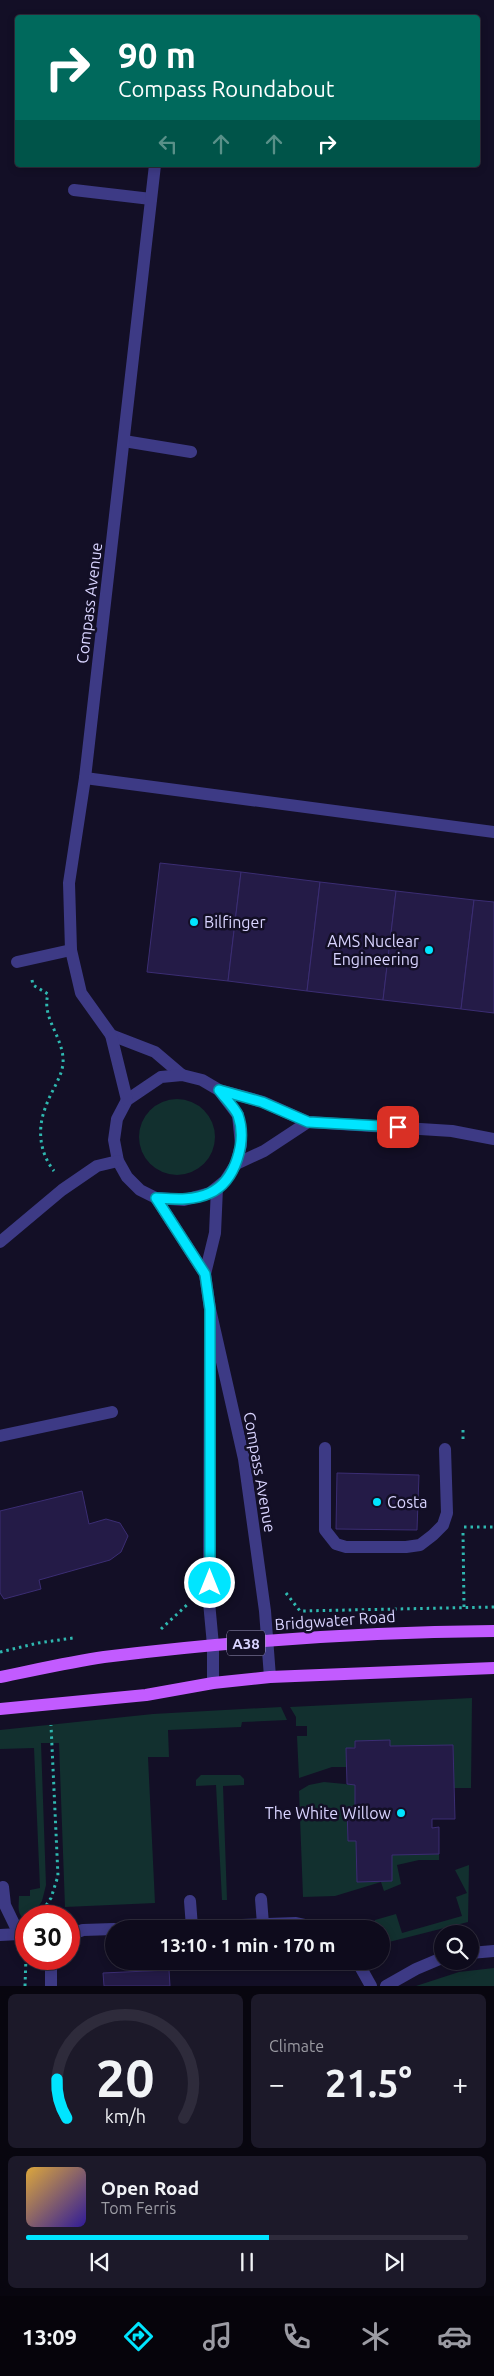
<!DOCTYPE html>
<meta charset="utf-8">
<style>
:root{--surface:#0e0b1c;--page:#1c1929;--text:#f1f3f6;--muted:#9b9ba3;--line:#2e2b3b;--accent:#00e5ff}
body{margin:0;font-family:Ubuntu,sans-serif;background:var(--page);color:var(--text);height:100vh;display:flex;flex-direction:column;font-size:19px;white-space:nowrap}
*{box-sizing:border-box;margin:0}
p{font-size:16px;color:var(--muted)}
.icon{flex:none;width:28px;height:28px;fill:none;stroke:currentColor;stroke-width:2;stroke-linecap:round;stroke-linejoin:round}
.map{position:relative;height:1986px;overflow:hidden}
.side{display:flex;flex-direction:column;gap:8px;padding:8px;background:#08060f;flex:1}
.side>*{flex:none}
.guide{position:absolute;left:15px;top:15px;width:465px;height:152px;border-radius:5px;box-shadow:0 2px 8px #0003,0 0 0 1px var(--line);background:#00695c;color:#fff;overflow:hidden}
.tools{position:absolute;left:434px;top:1925px;display:grid;gap:10px}
.tools a{display:grid;place-items:center;width:45px;height:45px;border-radius:50%;background:var(--surface);box-shadow:0 2px 8px #0003,0 0 0 1px var(--line);font-size:25px}
.speed{position:absolute;left:15px;top:1905px;display:flex;gap:10px;font-size:25px;font-weight:700;text-align:center}
.speed>*{display:grid;place-content:center;width:65px;height:65px;border-radius:50%;background:var(--surface);box-shadow:0 2px 8px #0003,0 0 0 1px var(--line);line-height:1}
.speed .limit{border:8px solid #d22;background:#fff;color:#111}
.pin{position:absolute;display:grid;place-items:center;width:42px;height:42px;color:#fff;margin:-21px;border-radius:10px;box-shadow:0 2px 8px #0006}
.me{position:absolute;width:55px;margin:-28px;rotate:0deg;stroke-linejoin:round;filter:drop-shadow(0 0 4px #0008)}
.turn{display:flex;align-items:center;gap:18px;height:105px;padding:0 20px;font-size:22px}
.turn .icon{width:65px;height:65px;stroke-width:2.5}
.turn b{display:block;font-size:35px;line-height:42px}
.lanes{display:flex;align-items:center;height:48px;padding:0 20px;background:#0003;justify-content:center;gap:25px;direction:ltr}
.lanes .off{opacity:.35}
.big{font-size:38px;font-weight:700;line-height:1.1}
.side .widget{flex:1;display:flex;flex-direction:column;justify-content:center;gap:8px;min-width:0;padding:0 18px;border-radius:8px;background:var(--page)}
.side .dial{align-items:center;gap:0}
.dial svg{height:130px;overflow:visible;fill:none;stroke:var(--line);stroke-width:7;stroke-linecap:round;text-anchor:middle}
.dial text{fill:var(--text);stroke:none}
.song{display:flex;align-items:center;gap:15px}
.cover{width:60px;height:60px;border-radius:8px;background:linear-gradient(135deg,hsl(40 70% 55%),hsl(250 70% 35%))}
.played{height:5px;border-radius:2px;background:linear-gradient(90deg,var(--accent) 55%,var(--line) 55%)}
.keys{display:flex;justify-content:space-around;direction:ltr}
.heat{display:flex;justify-content:space-between;align-items:center;font-size:28px;direction:ltr}
.side .tiles{flex:1;display:grid;gap:8px;grid-template-columns:1fr 1fr}
.widget:last-child{grid-column:span 2}
.trip{position:absolute;left:105px;top:1920px;width:285px;height:50px;border-radius:25px;background:var(--surface);box-shadow:0 2px 8px #0003,0 0 0 1px var(--line);font-weight:700;line-height:50px;text-align:center}
.dock{display:flex;height:80px;justify-content:space-around;align-items:center;background:#06040b;color:var(--muted)}
.dock .icon{width:35px;height:35px}
.dock .current{color:var(--accent)}
.dock b{font-size:22px;color:var(--text)}
.map>svg:first-child{display:block}
.green{fill:#12302f}
.building{fill:#241b47;stroke:#3b2d73}
.lines{fill:none;stroke-linecap:round;stroke-linejoin:round}
.path{stroke:#2fb8b0;stroke-width:3;stroke-dasharray:2.5 4;stroke-linecap:butt}
.lane{stroke:#3d3a85;stroke-width:12}
.street{stroke:#3d3a85;stroke-width:12}
.primary{stroke:#c25bff;stroke-width:12}
.route-casing{stroke:#0095a6;stroke-width:12}
.route{stroke:#00e5ff;stroke-width:9}
.poi-dot{fill:#00e5ff;stroke:#130f26;stroke-width:2}
.labels{text-anchor:middle;dominant-baseline:central;stroke-width:5;stroke-linejoin:round;paint-order:stroke}
.shield{fill:#130f26;stroke:#9e99be;stroke-width:1}
.shield-label{font-size:15px;font-weight:bold;fill:#d9d4ff}
.street-label{font-size:16px;fill:#d9d4ff;stroke:#130f26}
.poi-label{font-size:16px;fill:#d9d4ff;stroke:#130f26;text-anchor:start}
</style>
<div class="map">
<svg width="494" height="1986" viewBox="0 0 494 1986">
<rect width="100%" height="100%" fill="#130f26"/>
<!-- green -->
<g class="green">
<circle cx="177" cy="1137" r="38"/>
<polygon points="472,1698 471,1788 454,1788 453,1745 390,1746 390,1741 346,1749 346,1767 332,1767 299,1778 297,1736 307,1736 307,1726 296,1726 296,1717 290,1707"/>
<path d="M281,1707L287,1720L242,1722L241,1727L168,1730L169,1757H148L155,1903L65,1907L59,1743H41L46,1885L42,1901L32,1916H26V1920C16,1914 19,1906 19,1896H30V1890L40,1888L34,1748L0,1749V1730L153,1714Z"/>
<polygon points="201,1775 240,1775 244,1779 244,1785 223,1786 227,1900 222,1900 216,1785 196,1786 196,1780"/>
<polygon points="324,1782 355,1785 355,1807 347,1807 348,1841 356,1841 357,1882 392,1881 392,1855 439,1854 439,1860 419,1860 397,1865 401,1884 384,1891 381,1882 335,1896 303,1897 299,1791 309,1785"/>
<polygon points="469,1865 468,1922 381,1944 381,1929 372,1929 375,1920 396,1914 402,1933 462,1916 456,1897 467,1893 455,1870"/>
<polygon points="494,1968 494,1986 416,1986 459,1972"/>
</g>
<!-- building -->
<g class="building">
<polygon points="160,863 241,872 228,981 147,972"/>
<polygon points="241,872 320,882 307,991 228,981"/>
<polygon points="320,882 396,891 383,1000 307,991"/>
<polygon points="396,891 474,900 461,1009 383,1000"/>
<polygon points="474,900 494,902 494,1013 461,1009"/>
<polygon points="337,1473 419,1475 417,1530 336,1529"/>
<polygon points="82,1491 89,1524 106,1519 120,1523 128,1536 121,1552 110,1560 39,1580 41,1589 4,1599 0,1593 0,1511"/>
<polygon points="390,1740 390,1746 453,1745 455,1819 432,1819 432,1828 439,1827 439,1854 392,1855 392,1881 357,1882 356,1841 348,1841 347,1807 355,1807 355,1785 347,1784 346,1748 355,1748 355,1741"/>
<polygon points="169,1970 170,1986 104,1986 103,1973"/>
</g>
<g class="lines">
<!-- path -->
<g class="path">
<path d="M32,980L33,985L48,994C41,1019 65,1038 63,1064C61,1079 51,1091 46,1106C37,1128 39,1152 54,1171"/>
<polyline points="463,1430 463,1439"/>
<polyline points="464,1527 494,1527"/>
<polyline points="463,1533 464,1607"/>
<polyline points="286,1593 300,1611 494,1607"/>
<polyline points="161,1629 189,1603"/>
<polyline points="0,1652 38,1643 73,1638"/>
<polyline points="39,1916 51,1898 58,1876 51,1725"/>
<polyline points="25,1986 26,1957"/>
</g>
<!-- lane -->
<g class="lane">
<polyline points="74,190 151,199"/>
<polyline points="124,441 191,452"/>
<polyline points="85,778 494,832"/>
<polyline points="17,962 71,950"/>
<polyline points="0,1436 112,1412"/>
<polyline points="325,1448 325,1530 336,1544 346,1547 406,1547 420,1545 433,1535 443,1525 447,1513 445,1449"/>
<polyline points="3,1887 5,1905 19,1934"/>
<polyline points="261,1899 263,1924"/>
<polyline points="190,1901 192,1927"/>
<polyline points="126,1929 296,1923 324,1929"/>
<polyline points="0,1935 19,1934 26,1937"/>
<polyline points="69,1935 83,1930 114,1929"/>
<polyline points="470,1953 494,1951"/>
<polyline points="51,1959 51,1986"/>
<polyline points="357,1961 371,1986"/>
<polyline points="386,1986 416,1969 442,1958"/>
</g>
<!-- street -->
<g class="street">
<polyline points="111,1035 155,1052 182,1075"/>
<polyline points="219,1090 238,1115 241,1145 236,1164 225,1181 210,1193 184,1200 156,1198 140,1190 127,1177 118,1161 114,1140 117,1119 127,1100 161,1077 182,1075 202,1080 219,1090 263,1102 308,1122 452,1131 494,1139"/>
<polyline points="127,1100 111,1035 81,993 71,950 69,883 85,778 155,165"/>
<polyline points="236,1164 264,1151 308,1122"/>
<polyline points="217,1188 215,1233 205,1274 210,1309 244,1459 265,1611 270,1677"/>
<polyline points="156,1198 205,1274"/>
<polyline points="0,1242 62,1190 97,1166 118,1161"/>
<polyline points="210,1332 209,1602 213,1645 213,1683"/>
</g>
<!-- primary -->
<g class="primary">
<path d="M0,1677C35,1670 70,1662 104,1657C233,1641 364,1632 494,1631"/>
<polyline points="0,1709 146,1695 213,1683 270,1677 494,1668"/>
</g>
</g>
<g class="lines">
<!-- route casing -->
<g class="route-casing">
<path id="route" d="M210,1583V1309L205,1274L156,1198C174,1199 193,1201 210,1193C236,1181 247,1141 238,1115C234,1107 225,1098 219,1090L262,1102L308,1122L398,1127"/>
</g>
<!-- route -->
<use href="#route" class="route"/>
</g>
<!-- markers -->
<g class="poi-dot">
<circle cx="194" cy="922" r="5"/>
<circle cx="429" cy="950" r="5"/>
<circle cx="377" cy="1502" r="5"/>
<circle cx="401" cy="1813" r="5"/>
</g>
<g class="labels">
<!-- shield labels -->
<rect class="shield" x="227" y="1630.5" width="38" height="25" rx="4"/>
<g class="shield-label">
<text x="246" y="1643">A38</text>
</g>
<!-- street labels -->
<g class="street-label">
<text transform="translate(89 603) rotate(-83)">Compass Avenue</text>
<text transform="translate(260 1472) rotate(80)">Compass Avenue</text>
<text transform="translate(335 1620) rotate(-4)">Bridgwater Road</text>
</g>
<!-- poi labels -->
<g class="poi-label">
<text x="204" y="922">Bilfinger</text>
<text x="419" y="941" text-anchor="end">AMS Nuclear<tspan x="419" dy="18">Engineering</tspan></text>
<text x="387" y="1502">Costa</text>
<text x="391" y="1813" text-anchor="end">The White Willow</text>
</g>
</g>
</svg>
<div class="tools">
<a><svg class="icon" aria-label="search" viewBox="0 0 24 24"><circle cx="10" cy="10" r="6"/><path d="M15 15l6 6"/></svg></a>
</div>
<div class="speed"><div class="limit">30</div></div>
<div class="pin" style="left:398px;top:1127px;background:#d93025"><svg class="icon" aria-label="arrive" viewBox="0 0 24 24"><path d="M6 21V4h12l-3 4 3 4H6"/></svg></div>
<svg class="me" style="left:210px;top:1583px" viewBox="-20 -20 40 40"><circle r="17" fill="#00e5ff" stroke="#fff" stroke-width="3"/><path d="M0-11L8 9 0 5-8 9z" fill="#fff"/></svg>
<div class="trip">13:10 · 1 min · 170 m</div>
<div class="guide">
<div class="turn"><svg class="icon" aria-label="right" viewBox="0 0 24 24"><path d="M7 20v-9h11M14 6l5 5-5 5"/></svg><div><b>90 m</b>Compass Roundabout</div></div>
<div class="lanes"><svg class="icon off" aria-label="left" viewBox="0 0 24 24"><path d="M17 20v-9H6M10 6l-5 5 5 5"/></svg><svg class="icon off" aria-label="ahead" viewBox="0 0 24 24"><path d="M12 20V5M6 11l6-6 6 6"/></svg><svg class="icon off" aria-label="ahead" viewBox="0 0 24 24"><path d="M12 20V5M6 11l6-6 6 6"/></svg><svg class="icon" aria-label="right" viewBox="0 0 24 24"><path d="M7 20v-9h11M14 6l5 5-5 5"/></svg></div>
</div>
</div>
<section class="side">
<div class="tiles">
<div class="widget dial"><svg viewBox="0 0 100 80">
<path d="M14 69A42 42 0 1 1 86 69"/>
<path d="M14 69A42 42 0 0 1 8 45" stroke="#00e5ff"/>
<text x="50" y="56" font-size="32" font-weight="700">20</text>
<text x="50" y="72" font-size="11">km/h</text>
</svg></div>
<div class="widget"><p>Climate</p>
<div class="heat"><a>−</a><b class="big">21.5°</b><a>+</a></div>
</div>
<div class="widget">
<div class="song"><i class="cover"></i><div><b>Open Road</b><p>Tom Ferris</p></div></div>
<div class="played"></div>
<div class="keys"><svg class="icon" aria-label="previous" viewBox="0 0 24 24"><path d="M18 5L8 12l10 7zM5 5v14"/></svg><svg class="icon" aria-label="pause" viewBox="0 0 24 24"><path d="M8 5v14M16 5v14"/></svg><svg class="icon" aria-label="next" viewBox="0 0 24 24"><path d="M6 5l10 7-10 7zM19 5v14"/></svg></div>
</div>
</div>
</section>
<nav class="dock">
<b>13:09</b>
<svg class="icon current" aria-label="directions" viewBox="0 0 24 24"><path d="M12 3l9 9-9 9-9-9zM9 14v-3h6M13 9l2 2-2 2"/></svg>
<svg class="icon" aria-label="music" viewBox="0 0 24 24"><path d="M9 18V5l10-2v13"/><circle cx="6" cy="18" r="3"/><circle cx="16" cy="16" r="3"/></svg>
<svg class="icon" aria-label="phone" viewBox="0 0 24 24"><path d="M5 4h4l2 5-3 2q2 4 5 5l2-3 5 2v4C11 20 4 13 5 4z"/></svg>
<svg class="icon" aria-label="climate" viewBox="0 0 24 24"><path d="M12 3v18M4 7l16 10M4 17L20 7"/></svg>
<svg class="icon" aria-label="car" viewBox="0 0 24 24"><path d="M5 17H2v-5l4-1 3-4h7l3 4 3 1v5h-3M9 17h6M6 11h13"/><circle cx="7" cy="17" r="2"/><circle cx="17" cy="17" r="2"/></svg>
</nav>
